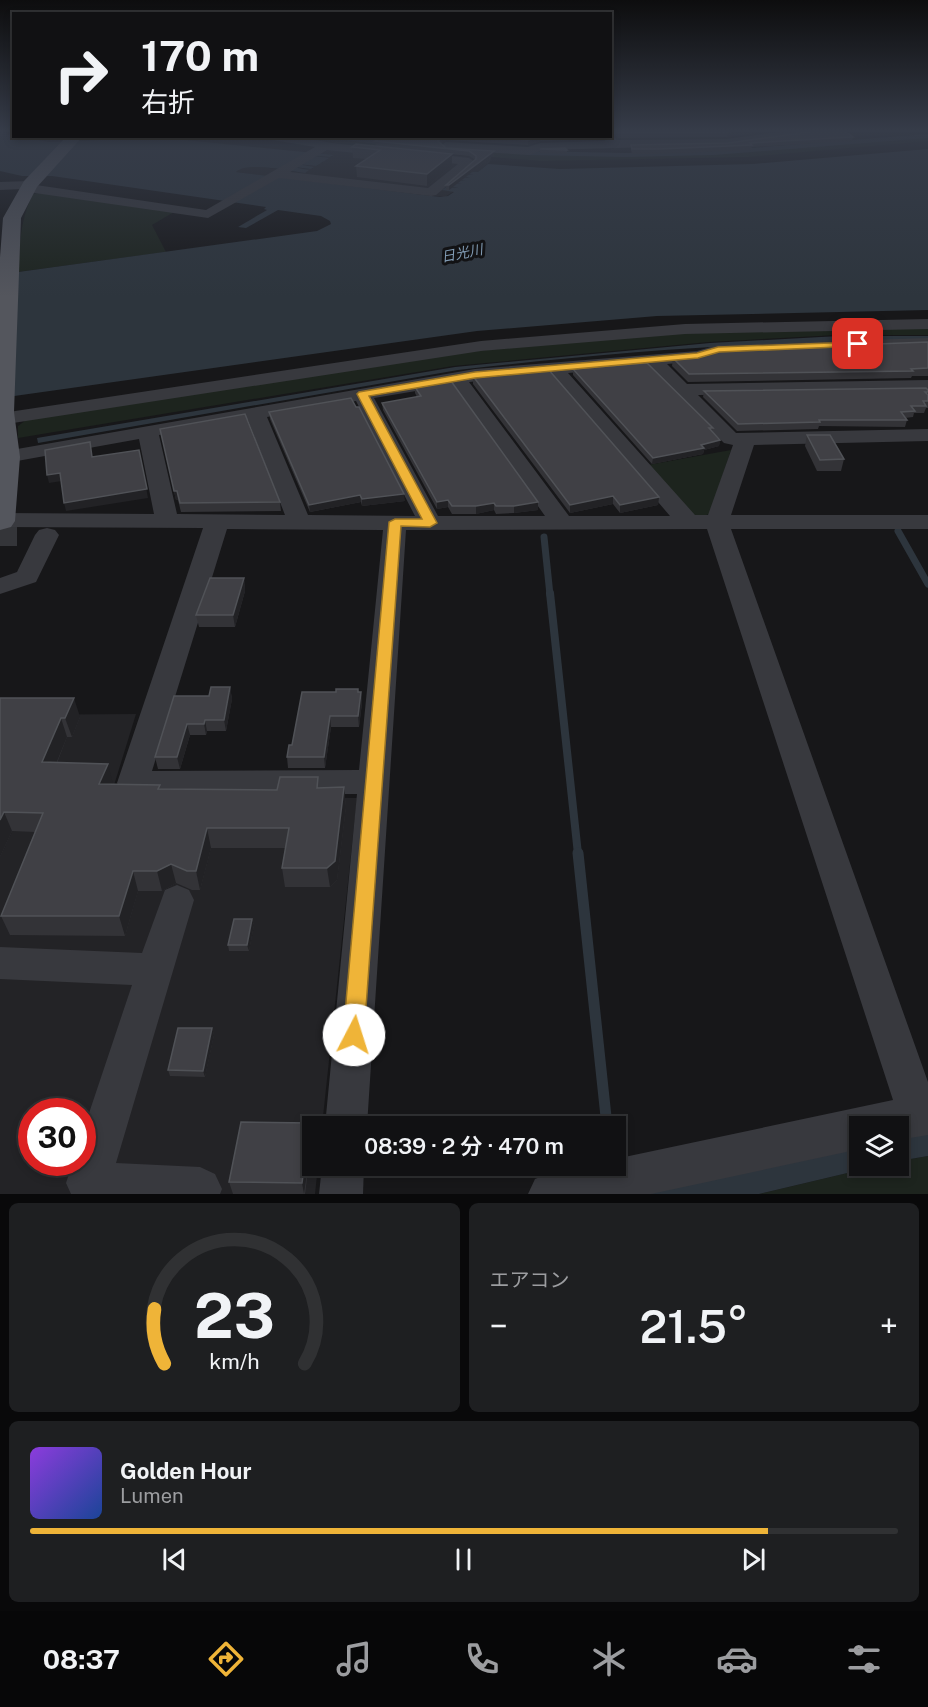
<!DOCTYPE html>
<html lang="ja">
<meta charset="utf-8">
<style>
:root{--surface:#111113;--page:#1e1f21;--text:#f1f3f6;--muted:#9c9da0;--line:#303133;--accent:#efb438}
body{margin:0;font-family:"Public Sans","Noto Sans JP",sans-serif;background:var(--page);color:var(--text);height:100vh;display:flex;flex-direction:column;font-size:22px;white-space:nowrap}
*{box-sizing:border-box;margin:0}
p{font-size:20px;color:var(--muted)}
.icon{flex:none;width:33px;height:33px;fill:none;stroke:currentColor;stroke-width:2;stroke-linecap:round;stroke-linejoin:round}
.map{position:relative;height:1194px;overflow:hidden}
.panel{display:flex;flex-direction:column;gap:9px;padding:9px;background:#09090a;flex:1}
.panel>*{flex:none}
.banner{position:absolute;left:12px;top:12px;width:600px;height:126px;border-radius:0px;box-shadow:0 3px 9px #0003,0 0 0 2px var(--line);background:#111113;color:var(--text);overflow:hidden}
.controls{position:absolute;left:849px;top:1116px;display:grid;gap:12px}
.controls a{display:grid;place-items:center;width:60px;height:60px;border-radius:0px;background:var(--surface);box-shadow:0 3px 9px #0003,0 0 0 2px var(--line);font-size:30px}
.speed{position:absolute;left:18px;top:1098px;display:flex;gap:12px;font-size:30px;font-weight:700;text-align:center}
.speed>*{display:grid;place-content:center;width:78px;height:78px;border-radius:50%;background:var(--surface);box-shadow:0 3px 9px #0003,0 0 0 2px var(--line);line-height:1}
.speed .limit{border:9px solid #d22;background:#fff;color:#111}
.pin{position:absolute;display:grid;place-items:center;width:51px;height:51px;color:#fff;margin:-26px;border-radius:12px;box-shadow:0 3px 9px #0006}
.me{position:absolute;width:66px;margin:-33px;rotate:5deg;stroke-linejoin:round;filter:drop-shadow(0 0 4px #0008)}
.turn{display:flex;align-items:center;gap:21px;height:126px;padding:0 30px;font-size:27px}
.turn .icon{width:78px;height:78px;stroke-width:2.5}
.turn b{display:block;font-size:42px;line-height:51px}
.big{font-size:45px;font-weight:600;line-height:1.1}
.panel .tile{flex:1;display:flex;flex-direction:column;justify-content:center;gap:9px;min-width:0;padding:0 21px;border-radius:9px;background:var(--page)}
.panel .dial{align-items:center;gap:0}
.dial svg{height:156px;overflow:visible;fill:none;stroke:var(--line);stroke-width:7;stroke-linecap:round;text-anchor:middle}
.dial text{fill:var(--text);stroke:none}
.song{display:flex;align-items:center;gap:18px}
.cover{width:72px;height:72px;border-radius:9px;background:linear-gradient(135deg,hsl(270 70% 55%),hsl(220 70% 35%))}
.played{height:6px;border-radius:3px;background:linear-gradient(90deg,var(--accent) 85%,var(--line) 85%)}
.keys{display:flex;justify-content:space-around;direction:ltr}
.heat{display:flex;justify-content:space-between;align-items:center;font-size:33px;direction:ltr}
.panel .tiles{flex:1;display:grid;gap:9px;grid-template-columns:1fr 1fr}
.tile:last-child{grid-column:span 2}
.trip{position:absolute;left:302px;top:1116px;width:324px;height:60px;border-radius:0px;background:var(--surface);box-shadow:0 3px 9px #0003,0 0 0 2px var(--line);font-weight:600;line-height:60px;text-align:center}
.menu{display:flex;height:96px;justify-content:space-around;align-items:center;background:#070708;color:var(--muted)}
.menu .icon{width:42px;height:42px}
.menu .selected{color:var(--accent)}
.menu b{font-size:27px;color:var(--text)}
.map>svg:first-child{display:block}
.built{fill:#232326;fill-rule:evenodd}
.green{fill:#1d241e}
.water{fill:#2d353d}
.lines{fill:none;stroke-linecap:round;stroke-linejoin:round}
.stream-far3{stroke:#2d353d;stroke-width:4}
.stream-far2{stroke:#2d353d;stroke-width:7}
.stream-far1{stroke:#2d353d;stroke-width:8}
.stream{stroke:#2d353d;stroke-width:11}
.minor-tunnel{stroke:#343539;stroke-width:22;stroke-dasharray:22 11;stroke-linecap:butt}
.minor{fill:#38393e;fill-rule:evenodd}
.major{fill:#54565d;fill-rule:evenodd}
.wall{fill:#333337}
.shaded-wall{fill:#222225}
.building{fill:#404045;stroke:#505257;stroke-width:1.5}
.route{fill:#efb438;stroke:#9b7524;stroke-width:1.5}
.labels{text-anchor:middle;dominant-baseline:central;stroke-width:6;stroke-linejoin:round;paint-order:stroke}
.far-water-label{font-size:14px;font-style:italic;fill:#819bb3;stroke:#121214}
</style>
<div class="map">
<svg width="928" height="1194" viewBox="0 0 928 1194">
<rect width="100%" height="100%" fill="#171719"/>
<!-- built -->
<g class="built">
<polygon points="326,143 431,154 491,158 490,162 478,172 466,171 464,174 473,176 462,174 460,176 470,179 458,177 456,180 465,182 454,181 452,183 463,184 462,185 450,184 448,186 458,188 446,187 443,189 454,191 445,197 308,182 236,172 241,167 254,166 305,173 285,167 311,169 313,168 290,164 316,166 318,165 296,161 321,163 323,162 304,156 331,157 333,156 310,152"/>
<path d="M136,714L111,795L357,798L322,1126H312V1166H318L315,1194H0V715ZM32,1112H82V1162H32Z"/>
</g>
<!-- green -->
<g class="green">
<path d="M279,137C330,137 381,143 433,148C475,152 518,154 560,155C683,158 805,147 928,137V141L748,157L541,161L374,147Z"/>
<path d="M44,192L174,212L152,225L166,252L18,272C20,245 20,219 33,194Z"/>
<polygon points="928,326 928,335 838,335 709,342 453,366 18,438 18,426 26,420 409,358 633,335"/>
<polygon points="731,450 710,513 705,516 693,515 648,465"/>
<polygon points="928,1156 928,1194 759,1194 877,1166 898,1166 899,1161"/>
</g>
<!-- water -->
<g class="water">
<path d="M0,131L14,136L49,142L178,137L175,139L334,155L330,157L306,155L329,158L316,166L297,164L314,167L311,169L286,166L309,170L305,173C290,171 246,161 236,172L440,197L448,196L454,192L442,190L446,187L458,188L447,186L450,184H462L451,183L454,181H466L455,180L458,177L470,178L459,176L462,174L474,175L463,173L466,171L478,172L488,164L560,169L753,164L928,149V310L657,316L477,331L0,398L18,272L317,231L331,224L330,221L321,216L278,210L246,228L238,227L267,210L264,209L266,207L52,176H22L0,171Z"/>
<path d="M839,336H928V340C771,340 614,352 458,370L38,443L37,438L455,367L710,343Z"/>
<polygon points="928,1133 928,1156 899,1161 898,1137"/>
<polygon points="859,1146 860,1166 877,1166 759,1194 640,1194"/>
</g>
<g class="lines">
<!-- stream-far3 -->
<g class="stream-far3">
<polyline points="330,136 385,143"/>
<polyline points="527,153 625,155 713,153 928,136"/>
</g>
<!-- stream-far2 -->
<g class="stream-far2">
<polyline points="898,531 928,584"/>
<polyline points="544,537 550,595"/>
</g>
<!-- stream-far1 -->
<polyline class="stream-far1" points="550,593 578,854"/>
<!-- stream -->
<polyline class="stream" points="578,853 607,1126"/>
<!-- minor-tunnel -->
<polyline class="minor-tunnel" points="0,535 17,535"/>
<!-- minor -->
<g class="minor">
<polygon points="793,130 827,130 821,133 727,145 542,150 529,155 446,150 440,146 446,142 528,147 540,143 605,141 603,136 610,136 610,133 617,140 727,139"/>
<path d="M262,136H293L332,143L469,158L475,162L436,195L431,196L279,178L208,218L28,192L22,189L0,190V182L30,181L36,185L206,210L315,147L267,139ZM327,150L458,164L428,188L290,172Z"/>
<polygon points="928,319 928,329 685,334 481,351 0,425 0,413 2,413 481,341 685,324"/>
<path d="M928,338V348L719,355L698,361L667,364L687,384L928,380V392L698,395L736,433L928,429V441L754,445L731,515H928V529H731L928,1082V1135L898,1140V1126H860V1149L651,1194H528L535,1179C561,1168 586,1166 615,1166V1159L893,1100L707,529L406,530L367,1126H325L357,794L133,795L122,791L117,783L203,528L0,527V513L154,514L139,439L6,463L0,462V452L475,369L697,351L718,345ZM647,366L724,443L733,445L708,515H695L568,373ZM549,374L670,516H569L469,382ZM452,385L545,516H438L374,398ZM356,401L415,516L308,515L267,417ZM248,420L285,515L177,514L159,435ZM227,529L383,530L359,770L152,771Z"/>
<polygon points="47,528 55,530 59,535 36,582 0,594 0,578 17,572 35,535 39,530"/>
<polygon points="177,885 189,890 194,900 116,1163 200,1167 215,1174 222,1189 220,1194 71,1194 66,1183 73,1162 82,1162 82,1134 132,985 0,979 0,947 142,953 165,890"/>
<polygon points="322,1166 364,1166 363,1194 319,1194"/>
</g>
<!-- major -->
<polygon class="major" points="67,136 83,136 37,187 21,218 14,412 20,457 15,521 11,527 0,530 0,257 3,218 24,181"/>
</g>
<!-- wall -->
<g class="wall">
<polygon points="610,130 775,130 727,137 618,138"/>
<polygon points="824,130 868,130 845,132 853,137 852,141 752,147 751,150 658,154 632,154 631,150 631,145 728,143"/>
<polygon points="383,136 602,136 602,139 540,141 528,145 446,140 441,143 446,148 494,155 449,190 446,190 446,185 476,160 469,156 376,146 375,141 384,137"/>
<polygon points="356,144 452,166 427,186 357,177 356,166 366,159 353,158 352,147"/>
<polygon points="540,149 567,150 567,154 540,153"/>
<polygon points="928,342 928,376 912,376 911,378 688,382 672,366 673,358"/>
<polygon points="573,369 713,428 712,431 720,440 719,446 704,450 703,454 652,464 573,375"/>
<polygon points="473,376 659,497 658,505 620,513 613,504 570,513 473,384"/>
<polygon points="415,387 538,510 514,513 496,514 494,510 476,514 452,514 448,507 437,509 383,410 382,403 417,397 415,393"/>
<polygon points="928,390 928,408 926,408 924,413 914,413 913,417 905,418 907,420 905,427 819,426 818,429 737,431 703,397 704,391"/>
<polygon points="356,407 405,501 362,506 361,502 310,512 270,419 269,412"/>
<polygon points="160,429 280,502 281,511 181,512 178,500 176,500"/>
<polygon points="807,435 844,459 841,471 817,471 805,446"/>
<polygon points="244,578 245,591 235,627 199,627 196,615"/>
<polygon points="230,687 232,699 226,731 207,731 206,735 190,735 180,769 158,769 155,757 209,696"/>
<polygon points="358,692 361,692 362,703 359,727 331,727 325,768 288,768 287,757 292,745"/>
<polygon points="0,698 80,717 72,737 67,737 57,763 113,784 161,789 277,790 320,788 344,787 346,807 337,880 330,887 285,887 282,868 286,848 211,848 200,890 192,890 176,883 162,891 138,891 125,936 10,935 1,916 35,832 12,831 0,857"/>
<polygon points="252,919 254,925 249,951 229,951 228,945"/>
<polygon points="212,1028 214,1035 205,1077 170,1076 168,1070"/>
<polygon points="312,1139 305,1194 233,1194 229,1182"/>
</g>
<!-- shaded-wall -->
<g class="shaded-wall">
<polygon points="744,130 775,130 727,137 727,132"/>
<polygon points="444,136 446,136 446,140 438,145 438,141"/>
<polygon points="540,136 540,141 528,145 528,140"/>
<polygon points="494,151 494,155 449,190 449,185"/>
<polygon points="452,154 452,166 427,186 427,174"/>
<polygon points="720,440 719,446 704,450 703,454 652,464 653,458"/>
<polygon points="139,450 148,498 66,511 64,503"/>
<polygon points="60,473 62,481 49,483 47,475"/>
<polygon points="174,491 177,491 178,500 176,500"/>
<polygon points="404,494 405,501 362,506 362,499"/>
<polygon points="360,495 361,502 310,512 309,505"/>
<polygon points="613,496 613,504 570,513 570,505"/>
<polygon points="659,497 658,505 620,513 620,505"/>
<polygon points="448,500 448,507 437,509 437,502"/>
<polygon points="538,502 538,510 514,513 514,506"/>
<polygon points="494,503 494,510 476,514 476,506"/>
<polygon points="244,578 245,591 235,627 233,615"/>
<polygon points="230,687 232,699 226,731 224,720"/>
<polygon points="361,692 362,703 359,727 358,716"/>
<polygon points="74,698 80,717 72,737 65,718"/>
<polygon points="330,716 331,727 325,768 324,757"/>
<polygon points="61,718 67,737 49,781 42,762"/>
<polygon points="205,720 207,731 206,735 204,724"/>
<polygon points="187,724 190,735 180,769 177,757"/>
<polygon points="108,764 113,784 105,804 99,784"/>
<polygon points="344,787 346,807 337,880 330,887 327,868"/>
<polygon points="4,812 12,831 0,857 0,820"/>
<polygon points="207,828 211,848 200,890 196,871"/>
<polygon points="171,864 176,883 162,891 157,871"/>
<polygon points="133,871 138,891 125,936 119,916"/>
<polygon points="252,919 254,925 249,951 247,945"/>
<polygon points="212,1028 214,1035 205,1077 203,1071"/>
<polygon points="310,1123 312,1139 304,1194 302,1183"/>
</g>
<!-- building -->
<g class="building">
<polygon points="615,130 744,130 727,132 618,133"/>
<polygon points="824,130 843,130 853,137 750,143 752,145 659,149 632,149 631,145 728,143"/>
<polygon points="384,136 444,136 438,141 446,148 494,151 449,185 446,185 476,159 476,156 469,151 375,141"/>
<polygon points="465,136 540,136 528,140"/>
<polygon points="356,144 452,154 427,174 356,166 380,150 352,147"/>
<polygon points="565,148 567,150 540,149"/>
<polygon points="928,342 928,368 911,369 913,371 689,374 673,358 699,356 720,350"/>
<polygon points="647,363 713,428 709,428 720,440 701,445 704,448 653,458 573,369"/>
<polygon points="548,369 659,497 620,505 613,496 570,505 473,376"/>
<polygon points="451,381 538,502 514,506 496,506 494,503 476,506 452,506 448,500 437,502 382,403 421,396 415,387"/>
<polygon points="926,388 928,390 928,392 925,392 928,395 928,401 923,401 926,406 911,406 915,411 901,412 907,420 819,420 820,422 738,424 704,391"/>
<polygon points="351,398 356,407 359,407 404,494 362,499 360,495 309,505 269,412"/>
<polygon points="245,414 280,502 180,503 177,491 174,491 160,429"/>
<polygon points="807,435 830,435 844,459 820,460"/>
<polygon points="90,442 92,457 139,450 147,489 64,503 60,473 47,475 45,450"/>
<polygon points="210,578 244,578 233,615 196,615"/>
<polygon points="211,687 230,687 224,720 205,720 204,724 187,724 177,757 155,757 174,696 209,696"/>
<polygon points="336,689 358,689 358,692 361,692 358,716 330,716 324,757 287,757 289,745 292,745 302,692 336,692"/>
<polygon points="0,698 74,698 65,718 61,718 42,762 108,764 99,784 160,785 158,789 277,790 280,777 318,777 317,788 344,787 335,861 327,868 282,868 289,828 207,828 196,871 187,871 171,864 157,871 133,871 119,916 1,916 43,813 4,812 0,820"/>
<polygon points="234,919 252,919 247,945 228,945"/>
<polygon points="178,1028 212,1028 203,1071 168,1070"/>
<polygon points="241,1122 310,1123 302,1183 229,1182"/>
</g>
<!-- sky -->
<linearGradient id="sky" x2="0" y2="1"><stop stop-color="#0d0d0e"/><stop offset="0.44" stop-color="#363c49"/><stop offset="1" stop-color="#363c49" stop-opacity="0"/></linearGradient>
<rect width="928" height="297" fill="url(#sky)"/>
<!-- route -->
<polygon class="route" points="858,342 861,342 861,346 719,352 698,358 475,378 369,396 437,523 430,527 401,526 364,1035 361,1042 354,1044 346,1042 343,1035 389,522 395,519 422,519 357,394 359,392 475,372 697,353 718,347"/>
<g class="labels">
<!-- far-water labels -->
<g class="far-water-label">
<text transform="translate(462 253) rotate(-11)">日光川</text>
</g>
</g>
</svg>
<div class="controls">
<a><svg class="icon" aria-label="layers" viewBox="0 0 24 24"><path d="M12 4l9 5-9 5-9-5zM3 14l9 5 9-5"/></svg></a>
</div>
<div class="speed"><div class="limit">30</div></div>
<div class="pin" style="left:858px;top:344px;background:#d93025"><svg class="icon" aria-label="arrive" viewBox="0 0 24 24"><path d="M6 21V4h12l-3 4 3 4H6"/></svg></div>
<svg class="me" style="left:354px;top:1035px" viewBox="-20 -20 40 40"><circle r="19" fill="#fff"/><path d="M0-13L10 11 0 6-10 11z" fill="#efb438"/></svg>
<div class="trip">08:39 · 2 分 · 470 m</div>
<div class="banner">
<div class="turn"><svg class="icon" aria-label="right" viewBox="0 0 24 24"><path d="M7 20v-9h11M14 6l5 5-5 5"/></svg><div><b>170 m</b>右折</div></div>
</div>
</div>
<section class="panel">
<div class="tiles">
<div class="tile dial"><svg viewBox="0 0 100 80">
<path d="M14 69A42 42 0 1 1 86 69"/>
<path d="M14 69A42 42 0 0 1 9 41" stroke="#efb438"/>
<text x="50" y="56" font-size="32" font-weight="700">23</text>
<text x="50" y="72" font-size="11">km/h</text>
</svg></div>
<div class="tile"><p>エアコン</p>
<div class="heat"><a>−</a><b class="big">21.5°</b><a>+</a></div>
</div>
<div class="tile">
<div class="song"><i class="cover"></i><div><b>Golden Hour</b><p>Lumen</p></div></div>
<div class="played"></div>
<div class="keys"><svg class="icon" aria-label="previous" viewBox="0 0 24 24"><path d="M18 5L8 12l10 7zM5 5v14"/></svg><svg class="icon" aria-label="pause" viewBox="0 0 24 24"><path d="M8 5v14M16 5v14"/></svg><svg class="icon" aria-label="next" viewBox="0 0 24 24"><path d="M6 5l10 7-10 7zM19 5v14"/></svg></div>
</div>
</div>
</section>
<nav class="menu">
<b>08:37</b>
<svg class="icon selected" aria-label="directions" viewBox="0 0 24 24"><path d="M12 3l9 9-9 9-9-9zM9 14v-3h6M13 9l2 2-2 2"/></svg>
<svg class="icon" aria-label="music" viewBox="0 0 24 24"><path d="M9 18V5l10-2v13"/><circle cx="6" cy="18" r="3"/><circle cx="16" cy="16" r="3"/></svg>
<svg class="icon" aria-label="phone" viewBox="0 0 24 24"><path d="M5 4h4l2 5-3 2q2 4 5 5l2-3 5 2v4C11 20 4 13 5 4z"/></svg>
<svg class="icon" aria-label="climate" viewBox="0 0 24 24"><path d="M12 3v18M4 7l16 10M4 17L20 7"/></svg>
<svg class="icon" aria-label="car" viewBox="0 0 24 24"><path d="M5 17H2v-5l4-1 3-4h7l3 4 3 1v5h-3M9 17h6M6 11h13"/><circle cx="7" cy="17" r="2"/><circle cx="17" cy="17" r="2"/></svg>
<svg class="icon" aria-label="filters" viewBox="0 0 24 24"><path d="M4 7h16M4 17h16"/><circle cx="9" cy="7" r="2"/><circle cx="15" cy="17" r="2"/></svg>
</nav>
